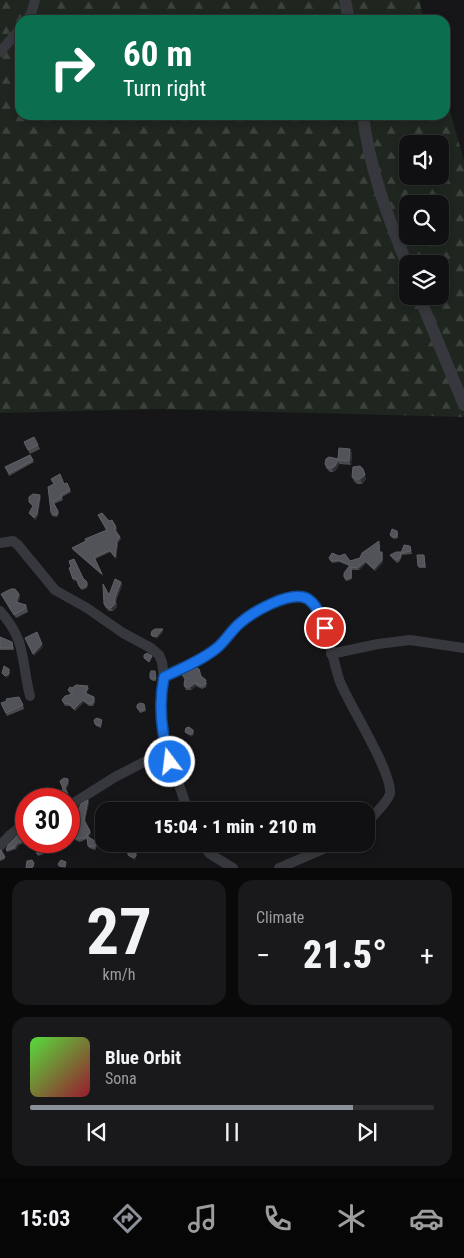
<!DOCTYPE html>
<meta charset="utf-8">
<style>
:root{--surface:#101012;--page:#19191b;--text:#f1f3f6;--muted:#9c9d9f;--line:#303032;--accent:#8c9099}
body{margin:0;font-family:"Roboto Condensed",sans-serif;background:var(--page);color:var(--text);height:100vh;display:flex;flex-direction:column;font-size:19px;white-space:nowrap}
*{box-sizing:border-box;margin:0}
p{font-size:16px;color:var(--muted)}
.icon{flex:none;width:28px;height:28px;fill:none;stroke:currentColor;stroke-width:2;stroke-linecap:round;stroke-linejoin:round}
.map{position:relative;height:868px;overflow:hidden}
.drawer{display:flex;flex-direction:column;gap:12px;padding:12px;background:#09090a;flex:1}
.drawer>*{flex:none}
.hud{position:absolute;left:15px;top:15px;width:435px;height:105px;border-radius:15px;box-shadow:0 2px 8px #0003,0 0 0 1px var(--line);background:#0b6e4f;color:#fff;overflow:hidden}
.tools{position:absolute;left:399px;top:135px;display:grid;gap:10px}
.tools a{display:grid;place-items:center;width:50px;height:50px;border-radius:10px;background:var(--surface);box-shadow:0 2px 8px #0003,0 0 0 1px var(--line);font-size:25px}
.speed{position:absolute;left:15px;top:788px;display:flex;gap:10px;font-size:25px;font-weight:700;text-align:center}
.speed>*{display:grid;place-content:center;width:65px;height:65px;border-radius:50%;background:var(--surface);box-shadow:0 2px 8px #0003,0 0 0 1px var(--line);line-height:1}
.speed .limit{border:8px solid #d22;background:#fff;color:#111}
.pin{position:absolute;display:grid;place-items:center;width:42px;height:42px;color:#fff;margin:-21px;border:2px solid #fff;border-radius:50%;box-shadow:0 1px 5px #0007}
.me{position:absolute;width:55px;margin:-28px;rotate:345deg;stroke-linejoin:round;filter:drop-shadow(0 0 4px #0008)}
.turn{display:flex;align-items:center;gap:18px;height:105px;padding:0 25px;font-size:22px}
.turn .icon{width:65px;height:65px;stroke-width:2.5}
.turn b{display:block;font-size:35px;line-height:42px}
.big{font-size:38px;font-weight:800;line-height:1.1}
.drawer .card{flex:1;display:flex;flex-direction:column;justify-content:center;gap:8px;min-width:0;padding:0 18px;border-radius:15px;background:var(--page)}
.drawer .dial{align-items:center;gap:0}
.dial b{font-size:65px;line-height:1}
.song{display:flex;align-items:center;gap:15px}
.cover{width:60px;height:60px;border-radius:8px;background:linear-gradient(135deg,hsl(110 70% 55%),hsl(350 70% 35%))}
.played{height:5px;border-radius:2px;background:linear-gradient(90deg,var(--accent) 80%,var(--line) 80%)}
.keys{display:flex;justify-content:space-around;direction:ltr}
.heat{display:flex;justify-content:space-between;align-items:center;font-size:28px;direction:ltr}
.drawer .tiles{flex:1;display:grid;gap:12px;grid-template-columns:1fr 1fr}
.card:last-child{grid-column:span 2}
.trip{position:absolute;left:95px;top:802px;width:280px;height:50px;border-radius:15px;background:var(--surface);box-shadow:0 2px 8px #0003,0 0 0 1px var(--line);font-weight:800;line-height:50px;text-align:center}
.tab-bar{display:flex;height:80px;justify-content:space-around;align-items:center;background:#060607;color:var(--muted)}
.tab-bar .icon{width:35px;height:35px}
.tab-bar .current{color:var(--accent)}
.tab-bar b{font-size:22px;color:var(--text)}
.map>svg:first-child{display:block}
.forest{fill:url(#forest-firs);fill-rule:evenodd}
.lines{fill:none;stroke-linecap:round;stroke-linejoin:round}
.minor{stroke:#37383d;stroke-width:10}
.tertiary{stroke:#37383d;stroke-width:12}
.wall{fill:#47494d}
.shaded-wall{fill:#2f3033}
.building{fill:#525359;stroke:#5f6168}
.route-casing{stroke:#114b97;stroke-width:12}
.route{stroke:#1a73e8;stroke-width:9}
</style>
<div class="map">
<svg width="464" height="868" viewBox="0 0 464 868">
<defs>
<pattern id="forest-firs" width="22" height="20" patternUnits="userSpaceOnUse" patternTransform="scale(1.25)"><rect width="22" height="20" fill="#1e261f"/><path d="M5 1l3.5 6h-7zM16 11l3.5 6h-7z" fill="#3c433d"/></pattern>
</defs>
<rect width="100%" height="100%" fill="#161618"/>
<!-- forest -->
<path class="forest" d="M0,0H419L424,20H20V115H445V93L464,161V417L158,409L0,413ZM408,144H440V176H408ZM408,204H440V236H408ZM408,264H440V296H408Z"/>
<g class="lines">
<!-- minor -->
<g class="minor">
<polyline points="26,20 31,14 35,0"/>
<polyline points="0,52 20,29"/>
<polyline points="0,543 13,541 18,545 55,590 87,608 123,633 151,648 159,655 162,662 164,677 160,704 162,726 167,750 188,811"/>
<path d="M0,611C27,641 21,661 30,696"/>
<polyline points="331,654 378,644 410,640 464,648"/>
<path d="M164,677C182,668 203,660 218,647C225,641 231,631 238,624C252,611 284,594 303,598C324,602 333,663 340,682C350,706 392,772 390,793C389,801 372,817 366,823"/>
<polyline points="69,806 115,777 167,750"/>
<polyline points="202,844 210,854 233,868"/>
<polyline points="0,846 10,835 26,823"/>
<polyline points="279,868 335,844"/>
</g>
<!-- tertiary -->
<g class="tertiary">
<polyline points="345,0 349,20"/>
<path d="M363,115C369,168 388,217 408,267"/>
<polyline points="419,296 464,405"/>
</g>
</g>
<!-- wall -->
<g class="wall">
<polygon points="24,442 38,445 40,449 30,454"/>
<polygon points="352,453 351,465 339,464 336,470 333,472 330,472 326,468 325,464"/>
<polygon points="30,455 34,462 9,476 5,467"/>
<polygon points="363,469 366,479 362,484 357,484 354,481 352,477"/>
<polygon points="64,484 70,490 71,492 62,497 63,500 54,504 59,513 57,517 52,516 51,512 48,487"/>
<polygon points="98,515 109,521 116,527 117,529 116,530 121,539 118,543 116,559 110,552 95,559 103,576 73,550 72,548 106,530"/>
<polygon points="397,531 398,533 398,538 394,539 391,537 390,535"/>
<polygon points="380,544 380,552 383,554 383,562 375,571 366,563 359,570 352,570 352,579 347,581 345,580 344,577 349,566 339,562 332,563 329,558 339,556 350,561 360,558"/>
<polygon points="410,546 412,554 402,555 400,561 397,563 391,557 390,555 401,552"/>
<polygon points="424,555 426,568 419,568 418,566"/>
<polygon points="69,568 83,578 88,584 87,588 82,590 80,588 76,580 74,581"/>
<polygon points="121,582 122,585 116,601 117,607 113,611 109,611 105,607 104,604 109,595"/>
<polygon points="1,594 19,594 20,597 18,603 27,608 28,612 16,618"/>
<polygon points="0,637 12,642 14,650 0,650"/>
<polygon points="155,673 156,681 153,681 151,680 150,678"/>
<polygon points="201,676 207,683 206,687 202,689 196,686 191,690 186,690 184,685"/>
<polygon points="72,688 89,688 86,694 94,697 95,702 93,706 89,706 84,702 75,711 70,706 65,706 62,700 71,695 69,692 68,690"/>
<polygon points="144,704 146,711 140,713 137,708"/>
<polygon points="23,705 24,709 7,716 2,706"/>
<polygon points="102,722 101,728 96,726 95,724"/>
<polygon points="89,802 85,821 91,833 88,837 95,841 97,846 95,850 89,848 87,839 80,842 75,840 69,827"/>
<polygon points="24,835 25,842 19,845 16,849 7,852 6,850"/>
<polygon points="44,848 45,851 44,854 38,856 37,854"/>
<polygon points="0,850 1,850 5,859 0,861"/>
</g>
<!-- shaded-wall -->
<g class="shaded-wall">
<polygon points="350,449 352,453 351,465 349,461"/>
<polygon points="338,460 339,464 336,470 333,472 332,468"/>
<polygon points="363,469 366,479 362,484 360,479"/>
<polygon points="40,495 41,497 38,516 35,521 34,518"/>
<polygon points="120,537 121,539 118,543 116,559 115,557 117,541"/>
<polygon points="382,552 383,554 383,562 375,571 374,569"/>
<polygon points="366,561 366,563 359,570 358,568"/>
<polygon points="121,582 122,585 116,601 117,607 113,611 111,608"/>
<polygon points="19,594 20,597 17,605 16,602"/>
<polygon points="163,629 163,632 157,639 156,637"/>
<polygon points="42,644 43,647 34,656 33,654"/>
<polygon points="9,669 9,676 6,678 5,676"/>
<polygon points="195,683 196,686 191,690 190,687"/>
<polygon points="83,700 84,702 75,711 74,709"/>
<polygon points="193,730 194,735 191,737 190,735"/>
<polygon points="68,782 69,784 66,790 65,788"/>
<polygon points="88,800 89,802 85,822 84,820"/>
<polygon points="18,842 19,845 16,849 15,847"/>
<polygon points="136,853 136,858 134,861 133,858"/>
</g>
<!-- building -->
<g class="building">
<polygon points="34,437 38,445 28,450 24,442"/>
<polygon points="339,448 350,449 349,461 338,460 335,466 332,468 328,468 325,464 326,459 329,457 338,459"/>
<polygon points="30,455 33,460 9,473 5,467"/>
<polygon points="360,466 363,469 365,475 360,479 356,479 352,477 353,467"/>
<polygon points="60,474 64,484 67,483 70,490 61,495 62,497 53,502 58,511 56,515 52,514 51,512 48,487 54,484 51,479"/>
<polygon points="33,494 40,495 37,514 34,518 29,513 33,506 29,502 29,497"/>
<polygon points="102,513 109,521 112,520 116,527 114,529 120,537 117,541 115,557 110,550 94,557 102,574 72,548 86,541 85,539 107,530 98,515"/>
<polygon points="392,529 397,531 397,536 393,537 390,535"/>
<polygon points="379,541 379,552 382,552 382,560 374,569 366,561 358,568 351,567 351,577 346,579 344,577 344,573 350,565 339,560 331,561 329,558 332,553 339,556 345,554 350,561 360,558 362,553"/>
<polygon points="404,545 410,546 411,551 401,553"/>
<polygon points="396,552 401,552 400,558 396,560 390,555"/>
<polygon points="417,555 424,555 425,566 418,566"/>
<polygon points="74,559 83,578 87,582 86,586 81,588 79,586 76,578 73,579 69,568 71,567 69,561"/>
<polygon points="115,579 121,582 115,598 115,604 111,608 108,608 104,604 103,584 109,595"/>
<polygon points="11,589 15,589 19,594 16,602 26,605 26,608 14,615 1,594"/>
<polygon points="155,629 163,629 156,637 152,636 151,634 152,631"/>
<polygon points="37,632 42,644 33,654 25,638"/>
<polygon points="0,637 12,642 13,648 0,648"/>
<polygon points="147,653 152,656 149,662 144,658 144,655"/>
<polygon points="4,666 9,669 9,674 5,676 2,673"/>
<polygon points="194,667 199,669 201,676 206,680 205,684 201,686 195,683 190,687 185,687 184,685 185,679 181,673"/>
<polygon points="151,671 155,671 156,679 152,679 150,678 150,673"/>
<polygon points="76,685 88,686 85,693 94,697 94,700 92,703 89,704 83,700 74,709 69,704 64,703 62,700 65,696 73,694 68,690 70,687 72,688"/>
<polygon points="19,697 23,705 6,713 1,703 7,701 6,699"/>
<polygon points="140,703 144,704 145,709 140,711 137,708 137,705"/>
<polygon points="97,718 102,720 100,726 95,724 94,720"/>
<polygon points="189,727 193,730 193,733 190,735 185,732 186,728"/>
<polygon points="64,778 68,779 68,782 65,788 68,794 65,798 61,797 60,793 63,789 60,781"/>
<polygon points="88,800 84,820 90,831 86,837 79,839 75,838 69,826 69,820 78,816 78,810 81,804"/>
<polygon points="19,834 24,835 25,840 18,842 15,847 6,850 8,845"/>
<polygon points="87,836 95,841 96,844 94,847 88,846"/>
<polygon points="41,845 44,848 44,852 37,854 36,848"/>
<polygon points="0,850 1,850 5,857 0,859"/>
<polygon points="131,850 136,853 136,856 133,858 128,855 128,852"/>
<polygon points="32,860 34,863 33,867 31,868 26,868 27,861"/>
<polygon points="61,860 66,862 65,867 59,866 58,864"/>
</g>
<g class="lines">
<!-- route casing -->
<g class="route-casing">
<path id="route" d="M170,762C161,733 158,706 164,677C182,668 203,660 218,647C226,640 231,631 239,624C251,613 291,589 308,599C318,606 321,618 325,628"/>
</g>
<!-- route -->
<use href="#route" class="route"/>
</g>
</svg>
<div class="tools">
<a><svg class="icon" aria-label="sound" viewBox="0 0 24 24"><path d="M4 9h4l5-4v14l-5-4H4zM17 9q2 3 0 6"/></svg></a>
<a><svg class="icon" aria-label="search" viewBox="0 0 24 24"><circle cx="10" cy="10" r="6"/><path d="M15 15l6 6"/></svg></a>
<a><svg class="icon" aria-label="layers" viewBox="0 0 24 24"><path d="M12 4l9 5-9 5-9-5zM3 14l9 5 9-5"/></svg></a>
</div>
<div class="speed"><div class="limit">30</div></div>
<div class="pin" style="left:325px;top:628px;background:#d93025"><svg class="icon" aria-label="arrive" viewBox="0 0 24 24"><path d="M6 21V4h12l-3 4 3 4H6"/></svg></div>
<svg class="me" style="left:170px;top:762px" viewBox="-20 -20 40 40"><circle r="17" fill="#1a73e8" stroke="#fff" stroke-width="3"/><path d="M0-11L8 9 0 5-8 9z" fill="#fff"/></svg>
<div class="trip">15:04 · 1 min · 210 m</div>
<div class="hud">
<div class="turn"><svg class="icon" aria-label="right" viewBox="0 0 24 24"><path d="M7 20v-9h11M14 6l5 5-5 5"/></svg><div><b>60 m</b>Turn right</div></div>
</div>
</div>
<section class="drawer">
<div class="tiles">
<div class="card dial"><b>27</b><p>km/h</p></div>
<div class="card"><p>Climate</p>
<div class="heat"><a>−</a><b class="big">21.5°</b><a>+</a></div>
</div>
<div class="card">
<div class="song"><i class="cover"></i><div><b>Blue Orbit</b><p>Sona</p></div></div>
<div class="played"></div>
<div class="keys"><svg class="icon" aria-label="previous" viewBox="0 0 24 24"><path d="M18 5L8 12l10 7zM5 5v14"/></svg><svg class="icon" aria-label="pause" viewBox="0 0 24 24"><path d="M8 5v14M16 5v14"/></svg><svg class="icon" aria-label="next" viewBox="0 0 24 24"><path d="M6 5l10 7-10 7zM19 5v14"/></svg></div>
</div>
</div>
</section>
<nav class="tab-bar">
<b>15:03</b>
<svg class="icon current" aria-label="directions" viewBox="0 0 24 24"><path d="M12 3l9 9-9 9-9-9zM9 14v-3h6M13 9l2 2-2 2"/></svg>
<svg class="icon" aria-label="music" viewBox="0 0 24 24"><path d="M9 18V5l10-2v13"/><circle cx="6" cy="18" r="3"/><circle cx="16" cy="16" r="3"/></svg>
<svg class="icon" aria-label="phone" viewBox="0 0 24 24"><path d="M5 4h4l2 5-3 2q2 4 5 5l2-3 5 2v4C11 20 4 13 5 4z"/></svg>
<svg class="icon" aria-label="climate" viewBox="0 0 24 24"><path d="M12 3v18M4 7l16 10M4 17L20 7"/></svg>
<svg class="icon" aria-label="car" viewBox="0 0 24 24"><path d="M5 17H2v-5l4-1 3-4h7l3 4 3 1v5h-3M9 17h6M6 11h13"/><circle cx="7" cy="17" r="2"/><circle cx="17" cy="17" r="2"/></svg>
</nav>
